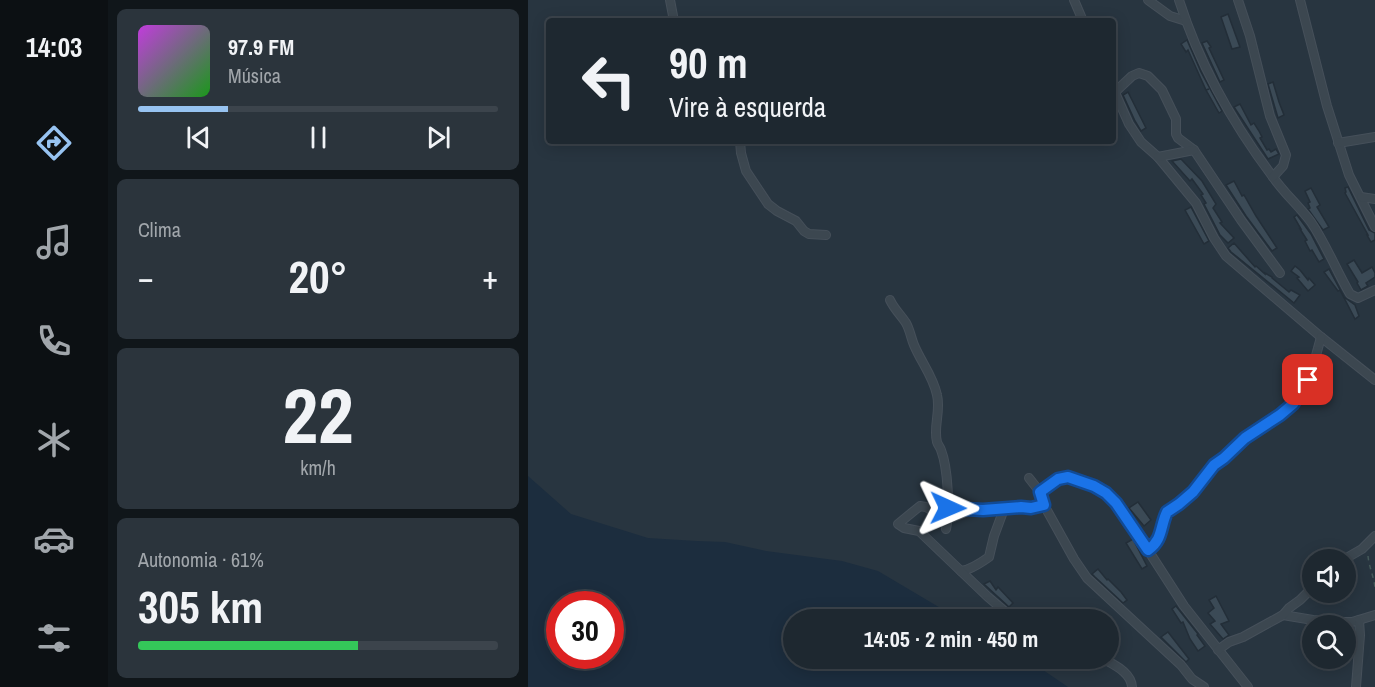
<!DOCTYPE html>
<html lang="pt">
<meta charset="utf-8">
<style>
:root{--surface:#1e2830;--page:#2b343c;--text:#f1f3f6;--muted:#a1a6ab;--line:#3c444c;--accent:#97c3f1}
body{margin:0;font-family:"Archivo Narrow",sans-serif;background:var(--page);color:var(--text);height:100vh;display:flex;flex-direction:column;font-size:22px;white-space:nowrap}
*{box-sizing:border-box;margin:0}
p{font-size:20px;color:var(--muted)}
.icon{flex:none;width:33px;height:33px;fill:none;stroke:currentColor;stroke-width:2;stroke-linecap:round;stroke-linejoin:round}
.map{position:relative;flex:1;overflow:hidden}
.drawer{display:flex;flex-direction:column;gap:9px;padding:9px;background:#10161a;width:420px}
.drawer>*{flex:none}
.guide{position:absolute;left:18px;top:18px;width:570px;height:126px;border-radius:6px;box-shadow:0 3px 15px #0003,0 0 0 2px var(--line);background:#1e2830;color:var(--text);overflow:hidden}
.buttons{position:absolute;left:774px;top:549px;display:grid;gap:12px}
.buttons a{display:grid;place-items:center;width:54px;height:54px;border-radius:50%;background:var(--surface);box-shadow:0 3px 15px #0003,0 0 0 2px var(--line);font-size:30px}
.speed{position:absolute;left:18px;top:591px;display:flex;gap:12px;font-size:30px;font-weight:700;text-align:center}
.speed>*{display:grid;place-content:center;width:78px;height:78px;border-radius:50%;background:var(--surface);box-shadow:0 3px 15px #0003,0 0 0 2px var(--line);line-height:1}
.speed .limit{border:9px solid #d22;background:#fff;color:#111}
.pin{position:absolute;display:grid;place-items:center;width:51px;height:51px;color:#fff;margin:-26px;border-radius:12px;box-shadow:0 3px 9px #0006}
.me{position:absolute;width:66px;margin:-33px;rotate:91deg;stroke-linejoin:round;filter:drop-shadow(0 0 4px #0008)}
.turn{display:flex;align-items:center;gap:21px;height:126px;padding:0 24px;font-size:27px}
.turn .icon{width:78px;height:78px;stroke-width:2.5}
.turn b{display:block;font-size:42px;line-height:51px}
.big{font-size:45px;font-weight:700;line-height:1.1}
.drawer .widget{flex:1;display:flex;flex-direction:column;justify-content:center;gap:9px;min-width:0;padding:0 21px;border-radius:9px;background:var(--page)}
.drawer .dial{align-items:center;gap:0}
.dial b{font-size:78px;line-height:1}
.song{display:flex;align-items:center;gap:18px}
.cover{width:72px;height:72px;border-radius:9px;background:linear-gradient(135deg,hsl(290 70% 55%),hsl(120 70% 35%))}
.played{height:6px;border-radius:3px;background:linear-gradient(90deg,var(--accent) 25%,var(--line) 25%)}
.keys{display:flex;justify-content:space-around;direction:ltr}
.heat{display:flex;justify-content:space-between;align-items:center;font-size:33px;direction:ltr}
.charge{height:9px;border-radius:4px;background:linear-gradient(90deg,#34c759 61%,var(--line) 0)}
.trip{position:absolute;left:255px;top:609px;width:336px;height:60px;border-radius:30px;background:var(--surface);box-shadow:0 3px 15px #0003,0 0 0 2px var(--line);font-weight:700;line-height:60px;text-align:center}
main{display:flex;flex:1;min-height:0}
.tabs{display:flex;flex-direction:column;width:108px;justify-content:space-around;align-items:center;background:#0c1013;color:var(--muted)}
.tabs .icon{width:42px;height:42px}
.tabs .on{color:var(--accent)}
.tabs b{font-size:27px;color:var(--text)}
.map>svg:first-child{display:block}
.water{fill:#1c2d3e;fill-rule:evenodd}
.building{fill:#3b4a56;stroke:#232e38;stroke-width:1.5}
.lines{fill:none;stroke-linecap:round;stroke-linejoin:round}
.street-casing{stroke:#46505a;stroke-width:10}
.path{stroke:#445959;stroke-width:1.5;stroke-dasharray:4.5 4.5;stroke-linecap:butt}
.street{stroke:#3c4750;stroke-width:8}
.route-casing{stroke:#114b97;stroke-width:15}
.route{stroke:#1a73e8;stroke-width:10}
</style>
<main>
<nav class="tabs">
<b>14:03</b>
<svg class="icon on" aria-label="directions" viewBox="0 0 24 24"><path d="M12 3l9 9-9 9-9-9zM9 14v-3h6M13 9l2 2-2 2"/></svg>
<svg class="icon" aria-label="music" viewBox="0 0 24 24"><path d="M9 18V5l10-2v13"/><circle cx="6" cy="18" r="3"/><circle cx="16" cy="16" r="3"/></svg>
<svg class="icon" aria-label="phone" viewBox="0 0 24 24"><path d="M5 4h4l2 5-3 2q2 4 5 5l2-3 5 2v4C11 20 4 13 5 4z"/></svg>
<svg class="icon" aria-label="climate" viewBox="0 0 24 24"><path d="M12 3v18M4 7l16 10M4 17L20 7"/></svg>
<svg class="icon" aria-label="car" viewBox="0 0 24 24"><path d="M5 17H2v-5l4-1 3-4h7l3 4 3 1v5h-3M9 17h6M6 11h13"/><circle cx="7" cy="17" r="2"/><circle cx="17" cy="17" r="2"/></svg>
<svg class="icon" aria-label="filters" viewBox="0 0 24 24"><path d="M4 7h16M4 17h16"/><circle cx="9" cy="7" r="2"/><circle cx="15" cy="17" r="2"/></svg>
</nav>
<section class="drawer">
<div class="widget">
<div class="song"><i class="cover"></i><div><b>97.9 FM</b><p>Música</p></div></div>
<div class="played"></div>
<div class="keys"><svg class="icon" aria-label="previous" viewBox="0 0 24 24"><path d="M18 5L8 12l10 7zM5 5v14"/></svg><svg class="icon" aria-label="pause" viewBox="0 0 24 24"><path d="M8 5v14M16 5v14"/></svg><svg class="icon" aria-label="next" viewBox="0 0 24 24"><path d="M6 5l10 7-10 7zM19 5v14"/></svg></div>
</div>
<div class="widget"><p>Clima</p>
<div class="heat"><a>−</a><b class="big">20°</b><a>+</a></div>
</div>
<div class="widget dial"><b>22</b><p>km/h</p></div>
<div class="widget"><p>Autonomia · 61%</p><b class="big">305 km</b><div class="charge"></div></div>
</section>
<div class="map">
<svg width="847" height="687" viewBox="0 0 847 687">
<rect width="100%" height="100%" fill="#283540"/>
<!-- water -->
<path class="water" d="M0,476L43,514L120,538L169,541L197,542L238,551L314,561L350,571L431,619L266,620V658L499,659L540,687H0ZM32,604H82V656H32Z"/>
<!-- building -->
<g class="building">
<polygon points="700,14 712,47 704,49 693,17"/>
<polygon points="659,40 673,72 694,111 691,113 678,90 681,89 678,90 673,79 660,50 658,52 653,44"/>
<polygon points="679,41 683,47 681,48 696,80 692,82 674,43"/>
<polygon points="745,82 751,102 756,115 750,118 740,84"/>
<polygon points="600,92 618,128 613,131 607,121 595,95"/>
<polygon points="712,104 723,125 726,123 731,131 734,137 732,138 739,150 741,149 743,152 748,149 751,154 740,159 706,107"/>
<polygon points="653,159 674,181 688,204 685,208 694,222 692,223 706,238 700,243 692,235 676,204 678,203 673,195 675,194 664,179 662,181 644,161"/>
<polygon points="706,181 714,196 716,195 728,216 749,248 744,251 718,216 698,185"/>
<polygon points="820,187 841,230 847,233 847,240 843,242 839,235 840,235 817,193 818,192 817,188"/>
<polygon points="783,188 792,205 789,207 801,227 795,230 780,209 782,208 780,203 782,202 777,191"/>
<polygon points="663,207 681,241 676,244 657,210"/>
<polygon points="769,215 783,234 796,259 791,262 784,250 782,251 777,241 779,240 772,229 773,229 766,217"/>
<polygon points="706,243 727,267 728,266 737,274 737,273 744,277 744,278 761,292 763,290 772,295 766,303 703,252 700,248"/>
<polygon points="826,260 834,273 844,267 847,273 847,277 838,283 840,286 833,290 829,283 830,282 819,264"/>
<polygon points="767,266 772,270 780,280 781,278 787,285 780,291 769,278 771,277 763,271"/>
<polygon points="801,269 816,297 827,305 831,316 827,319 812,290 810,291 796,272"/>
<polygon points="610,502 623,520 616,526 601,508"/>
<polygon points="605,539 619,566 614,569 598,543"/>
<polygon points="570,569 579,580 580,579 593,592 599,600 595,603 567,577 564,574"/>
<polygon points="462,581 468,590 470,587 485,603 481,607 457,585 456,584"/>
<polygon points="688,596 701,621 693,624 701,635 695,639 682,624 687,621 680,613 686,608 681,600"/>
<polygon points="648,606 670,634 669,635 677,646 670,651 662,639 655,622 653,623 644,609"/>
<polygon points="640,632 661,659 658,662 633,637"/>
</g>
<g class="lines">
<!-- street casing -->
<g class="street-casing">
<g id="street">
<polyline points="142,0 146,21"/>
<polyline points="546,0 555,21"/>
<polyline points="620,0 642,16 658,21"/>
<path d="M651,0C671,63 705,124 745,177C756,193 771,206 783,222C798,244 809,272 822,294L830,298L847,290"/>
<polyline points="710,0 722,36 742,116 758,155 755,166 745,177"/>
<polyline points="772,0 799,106 821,175 847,227"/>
<polyline points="585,88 601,124 613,142 630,157 668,203 686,238 698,256 793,337 847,380"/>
<polyline points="587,92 604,76 611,73 620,76 634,90 648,119 648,134 650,138 666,150 713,220 752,273"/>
<polyline points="212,141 213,153 218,171 240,204 249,211 268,221 276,231 281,234 298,235"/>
<polyline points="810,143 847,137"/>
<polyline points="630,157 666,150"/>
<polyline points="833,197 847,199"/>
<path d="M362,300C366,309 373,315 378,323C382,330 383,338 386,345C393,362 405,376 409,395C413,411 405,427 409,442C410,445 412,447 413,450C420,468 422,510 418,529"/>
<polyline points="501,478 512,492 516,505 546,559 559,578 653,665 664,679 676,687"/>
<polyline points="512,492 530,479 540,477 550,479 578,493 588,503 618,547 656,606 720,687"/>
<path d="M620,550C635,540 632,526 639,512L651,504L665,492L686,465L696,458L717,438L752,415L765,404L777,386L783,374L793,337"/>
<polyline points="815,560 834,549 847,536"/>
<path d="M433,571C442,570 454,562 461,557L466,536L476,509"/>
<polyline points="755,615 785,620 817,622 824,622 847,615"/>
<polyline points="487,620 460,597 391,531 376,528 370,524 392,506 398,507 403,510 432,508 455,510 493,507 503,508 516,505"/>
<polyline points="690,650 701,642 715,637 755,615 761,608 772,600 780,592 784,582"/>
<path d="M574,658C586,665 603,672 604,687"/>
<polyline points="828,687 832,635 831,620"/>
</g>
</g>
<!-- path -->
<path class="path" d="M840,556C841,567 846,577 847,588"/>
<!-- street -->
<use href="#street" class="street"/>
</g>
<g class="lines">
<!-- route casing -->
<g class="route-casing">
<path id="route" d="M420,508L455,510L493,507L503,508L516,505L512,492L530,479L540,477L566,486L578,493L588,503L620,550C635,540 632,526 639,512L651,504L665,492L686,465L696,458L717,438L752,415L765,404L780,380"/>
</g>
<!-- route -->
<use href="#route" class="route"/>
</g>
</svg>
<div class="buttons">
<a><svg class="icon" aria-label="sound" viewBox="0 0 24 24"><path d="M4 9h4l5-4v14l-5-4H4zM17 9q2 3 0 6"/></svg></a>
<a><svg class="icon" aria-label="search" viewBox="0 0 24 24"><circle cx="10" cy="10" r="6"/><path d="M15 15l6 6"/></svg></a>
</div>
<div class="speed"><div class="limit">30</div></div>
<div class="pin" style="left:780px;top:380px;background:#d93025"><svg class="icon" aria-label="arrive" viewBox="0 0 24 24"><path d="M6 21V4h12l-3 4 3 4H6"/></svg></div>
<svg class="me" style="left:420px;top:508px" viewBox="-20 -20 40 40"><path d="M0-17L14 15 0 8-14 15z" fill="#1a73e8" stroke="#fff" stroke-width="4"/></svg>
<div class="trip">14:05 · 2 min · 450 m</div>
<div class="guide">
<div class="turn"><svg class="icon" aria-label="left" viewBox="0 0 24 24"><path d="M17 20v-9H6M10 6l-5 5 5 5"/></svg><div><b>90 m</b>Vire à esquerda</div></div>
</div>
</div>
</main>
